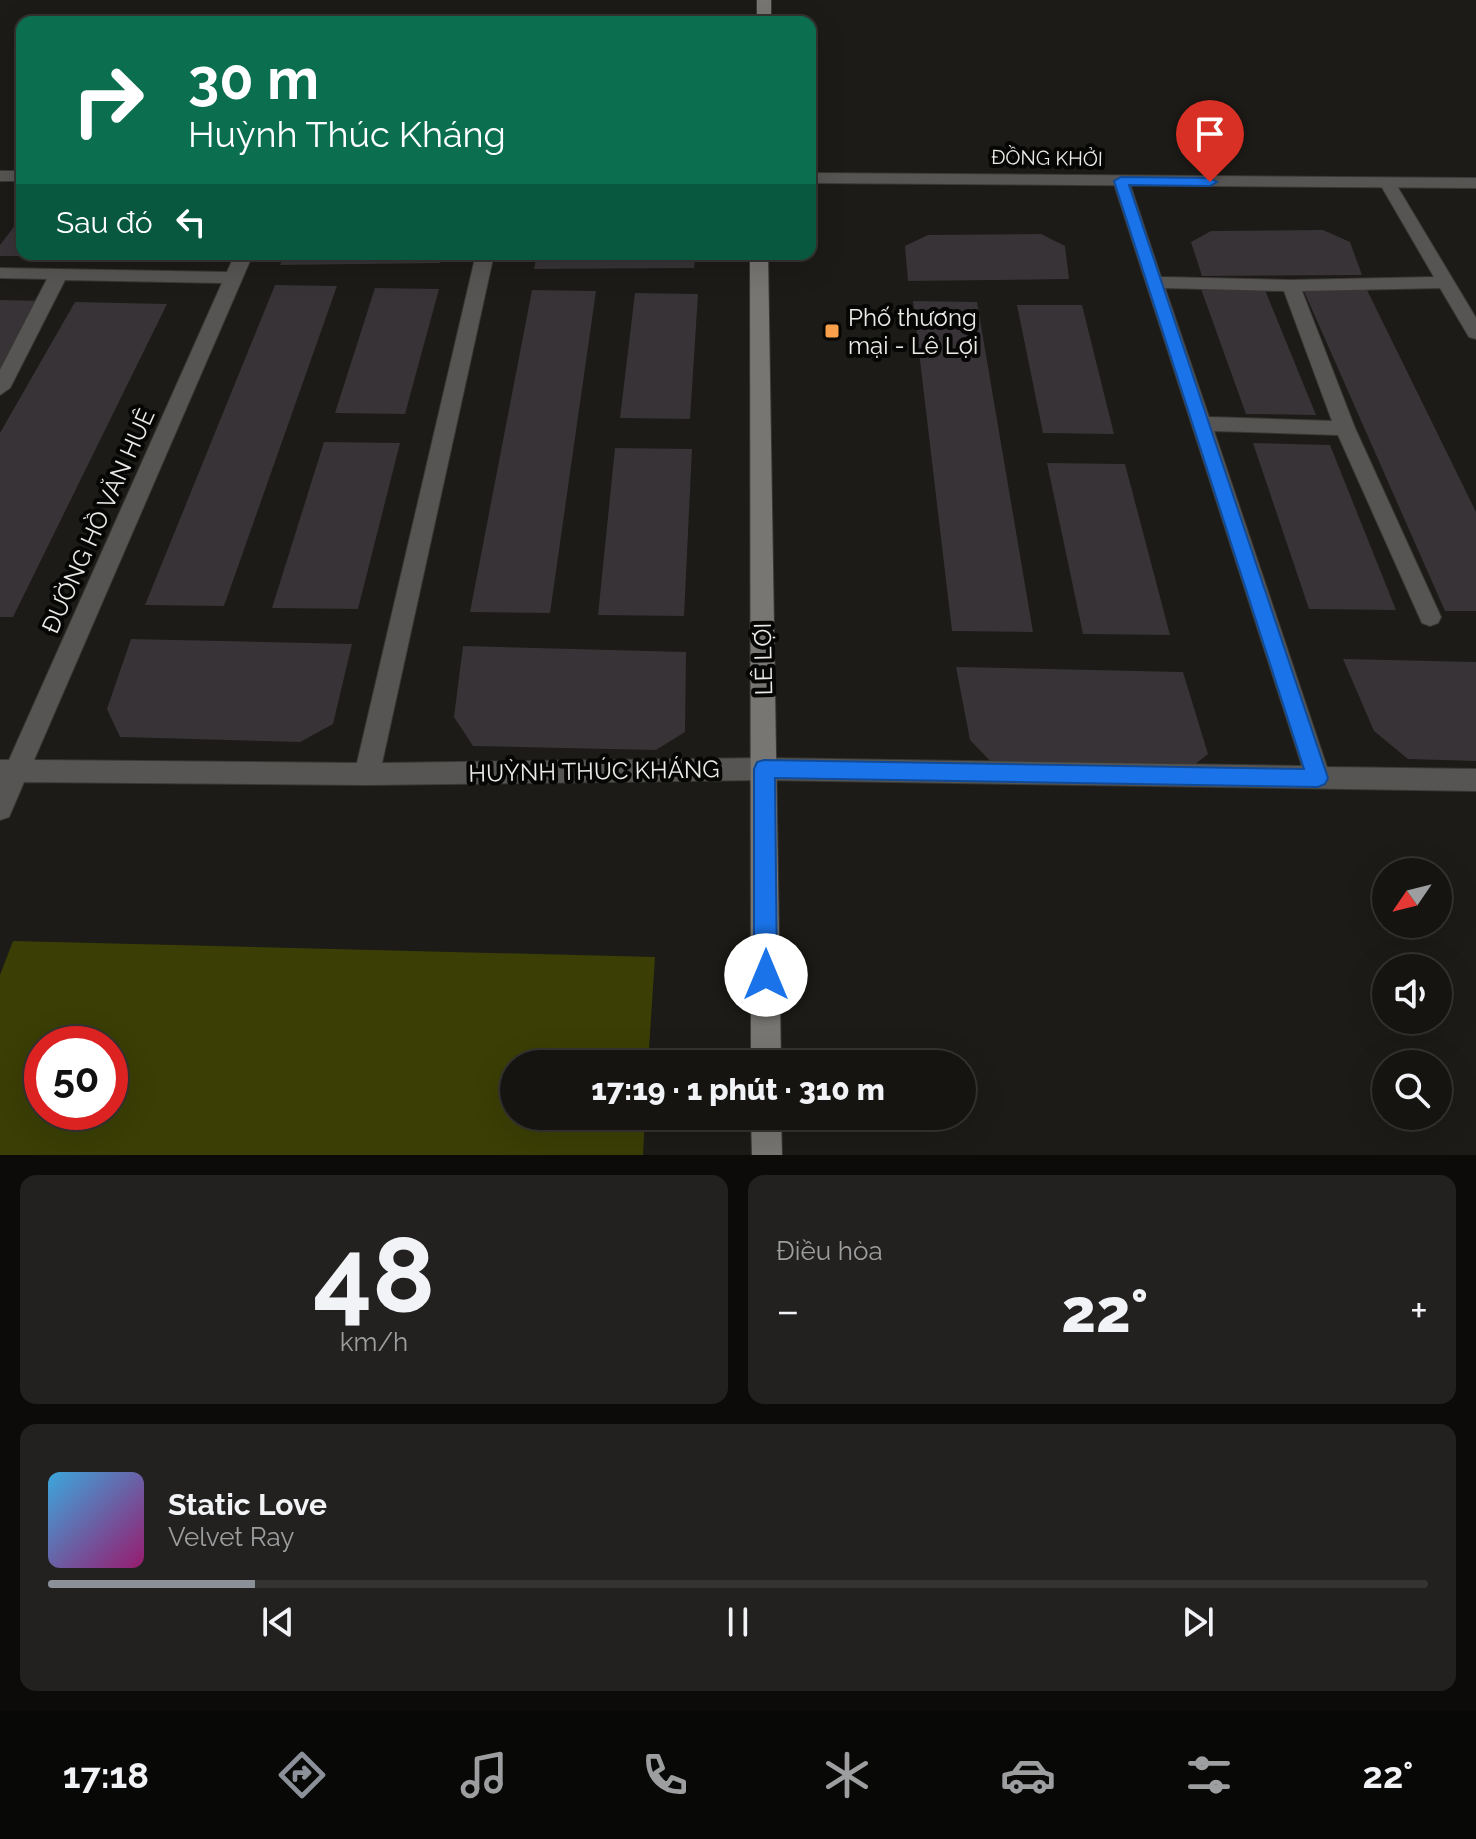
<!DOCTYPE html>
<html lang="vi">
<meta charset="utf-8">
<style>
:root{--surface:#151411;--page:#22211f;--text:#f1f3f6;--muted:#9d9e9f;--line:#343331;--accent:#8c9099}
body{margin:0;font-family:Raleway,sans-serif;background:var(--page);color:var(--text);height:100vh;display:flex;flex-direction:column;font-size:30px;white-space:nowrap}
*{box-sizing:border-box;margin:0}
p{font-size:26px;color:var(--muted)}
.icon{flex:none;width:44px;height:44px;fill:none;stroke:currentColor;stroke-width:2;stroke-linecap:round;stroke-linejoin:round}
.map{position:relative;height:1155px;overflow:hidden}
.panel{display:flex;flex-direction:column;gap:20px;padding:20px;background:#0c0b09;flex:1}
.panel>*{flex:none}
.hud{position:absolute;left:16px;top:16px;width:800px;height:244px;border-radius:16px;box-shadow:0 8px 32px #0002,0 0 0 2px var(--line);background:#0b6e4f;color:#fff;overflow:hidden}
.needle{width:52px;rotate:235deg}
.controls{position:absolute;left:1372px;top:858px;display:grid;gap:16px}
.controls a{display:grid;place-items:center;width:80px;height:80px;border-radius:50%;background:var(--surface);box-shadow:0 8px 32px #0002,0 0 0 2px var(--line);font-size:40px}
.speed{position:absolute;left:24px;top:1026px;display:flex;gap:16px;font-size:40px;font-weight:700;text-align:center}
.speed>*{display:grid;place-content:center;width:104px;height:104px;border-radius:50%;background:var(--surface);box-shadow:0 8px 32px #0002,0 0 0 2px var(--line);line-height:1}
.speed .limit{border:12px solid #d22;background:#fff;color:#111}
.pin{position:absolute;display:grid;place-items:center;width:68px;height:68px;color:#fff;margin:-82px -34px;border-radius:50% 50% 50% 0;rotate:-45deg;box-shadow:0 0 8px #0007}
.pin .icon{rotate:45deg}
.me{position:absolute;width:88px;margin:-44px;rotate:0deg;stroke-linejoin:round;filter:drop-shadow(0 0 6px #0008)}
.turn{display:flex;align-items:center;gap:28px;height:168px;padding:0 40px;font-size:36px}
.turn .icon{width:104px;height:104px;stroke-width:2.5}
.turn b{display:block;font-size:56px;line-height:68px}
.then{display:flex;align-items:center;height:76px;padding:0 40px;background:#0003;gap:16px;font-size:30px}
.big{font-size:60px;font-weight:800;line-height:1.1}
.panel .widget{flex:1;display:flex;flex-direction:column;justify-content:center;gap:12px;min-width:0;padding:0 28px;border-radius:16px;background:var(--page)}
.panel .dial{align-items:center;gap:0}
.dial b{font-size:104px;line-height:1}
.song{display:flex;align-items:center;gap:24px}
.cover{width:96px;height:96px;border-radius:12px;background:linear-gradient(135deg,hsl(200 70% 55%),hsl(320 70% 35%))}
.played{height:8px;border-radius:4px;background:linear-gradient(90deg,var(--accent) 15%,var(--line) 15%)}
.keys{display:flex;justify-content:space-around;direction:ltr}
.heat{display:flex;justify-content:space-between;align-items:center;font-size:44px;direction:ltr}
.panel .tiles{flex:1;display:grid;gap:20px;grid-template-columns:1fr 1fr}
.widget:last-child{grid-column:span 2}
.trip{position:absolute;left:500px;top:1050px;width:476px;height:80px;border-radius:40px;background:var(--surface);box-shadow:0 8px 32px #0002,0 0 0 2px var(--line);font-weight:800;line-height:80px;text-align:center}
.menu{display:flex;height:128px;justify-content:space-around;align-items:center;background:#080807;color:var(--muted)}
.menu .icon{width:56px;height:56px}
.menu .selected{color:var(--accent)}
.menu b{font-size:36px;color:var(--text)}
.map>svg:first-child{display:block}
.green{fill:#3b3f05;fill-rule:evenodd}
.building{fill:#373337}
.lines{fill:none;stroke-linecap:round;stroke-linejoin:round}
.minor-casing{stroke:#393834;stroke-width:2}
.tertiary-casing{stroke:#393834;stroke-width:2}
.secondary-casing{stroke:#393834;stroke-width:2}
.minor{fill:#565553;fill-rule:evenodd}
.tertiary{fill:#565553;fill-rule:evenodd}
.secondary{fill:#787673;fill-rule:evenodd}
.route{fill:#1a73e8;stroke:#114b97;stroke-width:2}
.poi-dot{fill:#f9a04c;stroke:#060605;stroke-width:3}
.labels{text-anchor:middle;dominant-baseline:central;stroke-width:8;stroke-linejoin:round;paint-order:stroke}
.far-street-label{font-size:20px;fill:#ebeae7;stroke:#060605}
.poi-label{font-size:24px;fill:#ebeae7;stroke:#060605;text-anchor:start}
.street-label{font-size:24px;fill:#ebeae7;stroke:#060605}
</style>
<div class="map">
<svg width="1476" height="1155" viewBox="0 0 1476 1155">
<rect width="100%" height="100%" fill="#1c1b17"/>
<!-- green -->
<path class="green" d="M13,941L655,957L648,1064H514V1116H645L643,1155H0V975ZM42,1044H110V1112H42Z"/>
<!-- building -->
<g class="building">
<polygon points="22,216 22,256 0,256 0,245"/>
<polygon points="1323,230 1350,242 1362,275 1202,276 1191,242 1211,231"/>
<polygon points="1041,234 1065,246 1069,279 908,281 905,246 928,235"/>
<polygon points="61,254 200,254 199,258 61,257"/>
<polygon points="285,254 444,254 440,263 280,265"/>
<polygon points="537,254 696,254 694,268 534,269"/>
<polygon points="275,285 337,286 224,606 145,605"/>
<polygon points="375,288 439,289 405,414 335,413"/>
<polygon points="1201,289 1265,290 1316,415 1246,414"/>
<polygon points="1303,289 1367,290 1476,512 1476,611 1445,611"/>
<polygon points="532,290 596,291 550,613 470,612"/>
<polygon points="635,293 698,294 690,419 620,418"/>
<polygon points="0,300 44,301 0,375"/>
<polygon points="913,301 977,302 1033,632 952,631"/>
<polygon points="75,302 167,304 13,617 0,617 0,433"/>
<polygon points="1017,305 1082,305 1114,434 1043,433"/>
<polygon points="324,442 400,443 358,609 272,608"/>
<polygon points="1253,443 1330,445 1396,610 1309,609"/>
<polygon points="615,448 692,449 684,616 598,615"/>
<polygon points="1047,463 1125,464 1170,635 1083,634"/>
<polygon points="131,639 352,644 333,724 300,742 120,737 107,709"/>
<polygon points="463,646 686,652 685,732 656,750 473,746 454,717"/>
<polygon points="1343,659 1476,662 1476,761 1408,759 1374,731"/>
<polygon points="956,667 1183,672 1208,754 1184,773 997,768 970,740"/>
</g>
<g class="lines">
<!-- minor casing -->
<g class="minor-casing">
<path id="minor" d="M1121,176L1129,181L1161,277L1291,280L1434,277L1380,184L1382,181H1394L1476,318V339L1469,337L1440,288L1302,291L1355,428L1441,617L1438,623L1430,626L1422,623L1338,435L1214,431L1327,767L1476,769V791L764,780L367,785L24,782L9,817L0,820V760H9L222,283L65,280L10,388L0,395V370L47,279L0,278V268L227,272L235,254H253L34,760L357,763L476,254H494L382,763L764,758L1302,766L1113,181ZM1165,288L1284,291L1332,421L1209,417Z"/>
</g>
<!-- tertiary casing -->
<g class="tertiary-casing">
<g id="tertiary">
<rect x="0" y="171" width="22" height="10"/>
<polygon points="810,173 1476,178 1476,188 810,183"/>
</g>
</g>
<!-- secondary casing -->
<g class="secondary-casing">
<g id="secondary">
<rect x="757" y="0" width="14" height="22"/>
<polygon points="750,254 768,254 781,1064 751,1064"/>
<polygon points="751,1116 781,1116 782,1155 752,1155"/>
</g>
</g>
<!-- minor -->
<use href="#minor" class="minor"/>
<!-- tertiary -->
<use href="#tertiary" class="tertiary"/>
<!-- secondary -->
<use href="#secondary" class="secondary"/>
</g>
<!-- route -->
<polygon class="route" points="1121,177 1210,178 1217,182 1210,186 1129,185 1328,778 1325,784 1318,787 775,778 777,975 774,983 766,987 757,983 754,975 754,769 757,762 764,760 1304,769 1114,181"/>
<!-- markers -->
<rect class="poi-dot" x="824" y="323" width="16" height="16" rx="4"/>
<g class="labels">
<!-- far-street labels -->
<g class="far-street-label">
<text transform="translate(1047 158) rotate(1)">ĐỒNG KHỞI</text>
</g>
<!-- poi labels -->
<g class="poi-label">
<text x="848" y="317">Phố thương<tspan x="848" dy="28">mại - Lê Lợi</tspan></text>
</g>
<!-- street labels -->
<g class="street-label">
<text transform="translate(98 521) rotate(-66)">ĐƯỜNG HỒ VĂN HUÊ</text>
<text transform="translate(763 659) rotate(-91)">LÊ LỢI</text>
<text transform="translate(594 771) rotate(-1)">HUỲNH THÚC KHÁNG</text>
</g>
</g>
</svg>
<div class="controls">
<a><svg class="needle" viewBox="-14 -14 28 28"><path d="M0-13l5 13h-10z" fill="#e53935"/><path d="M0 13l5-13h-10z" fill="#9d9e9f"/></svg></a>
<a><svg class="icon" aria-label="sound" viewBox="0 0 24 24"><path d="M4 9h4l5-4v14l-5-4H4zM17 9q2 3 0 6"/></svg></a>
<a><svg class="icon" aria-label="search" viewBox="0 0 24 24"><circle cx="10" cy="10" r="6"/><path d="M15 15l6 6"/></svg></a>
</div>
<div class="speed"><div class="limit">50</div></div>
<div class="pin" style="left:1210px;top:182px;background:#d93025"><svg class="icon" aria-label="arrive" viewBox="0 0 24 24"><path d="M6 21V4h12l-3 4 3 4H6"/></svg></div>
<svg class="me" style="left:766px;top:975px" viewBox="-20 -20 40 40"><circle r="19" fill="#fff"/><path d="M0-13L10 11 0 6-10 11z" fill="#1a73e8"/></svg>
<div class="trip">17:19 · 1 phút · 310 m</div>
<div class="hud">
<div class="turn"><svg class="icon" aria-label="right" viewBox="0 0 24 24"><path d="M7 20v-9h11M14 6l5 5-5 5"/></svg><div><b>30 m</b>Huỳnh Thúc Kháng</div></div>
<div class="then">Sau đó<svg class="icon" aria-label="left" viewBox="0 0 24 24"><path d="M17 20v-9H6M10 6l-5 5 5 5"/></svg></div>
</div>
</div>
<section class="panel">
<div class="tiles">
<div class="widget dial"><b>48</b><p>km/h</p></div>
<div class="widget"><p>Điều hòa</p>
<div class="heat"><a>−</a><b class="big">22°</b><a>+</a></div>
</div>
<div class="widget">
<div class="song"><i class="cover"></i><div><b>Static Love</b><p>Velvet Ray</p></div></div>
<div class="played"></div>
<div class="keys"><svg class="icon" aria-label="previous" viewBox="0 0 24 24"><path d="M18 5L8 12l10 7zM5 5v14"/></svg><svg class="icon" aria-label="pause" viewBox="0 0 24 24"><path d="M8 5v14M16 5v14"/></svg><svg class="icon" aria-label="next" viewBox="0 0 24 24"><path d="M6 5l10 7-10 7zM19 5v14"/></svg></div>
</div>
</div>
</section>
<nav class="menu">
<b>17:18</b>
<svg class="icon selected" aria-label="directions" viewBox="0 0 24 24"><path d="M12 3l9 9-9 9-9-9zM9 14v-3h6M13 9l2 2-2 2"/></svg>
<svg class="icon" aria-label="music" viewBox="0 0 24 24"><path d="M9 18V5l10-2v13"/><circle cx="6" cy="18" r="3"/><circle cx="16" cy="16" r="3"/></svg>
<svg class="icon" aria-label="phone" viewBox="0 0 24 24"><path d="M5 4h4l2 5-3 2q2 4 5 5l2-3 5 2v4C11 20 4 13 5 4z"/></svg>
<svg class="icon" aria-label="climate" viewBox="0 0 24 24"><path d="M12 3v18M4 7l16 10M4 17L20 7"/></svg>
<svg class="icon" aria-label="car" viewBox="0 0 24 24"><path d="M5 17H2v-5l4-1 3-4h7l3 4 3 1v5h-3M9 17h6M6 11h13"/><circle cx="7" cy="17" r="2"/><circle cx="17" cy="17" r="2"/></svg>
<svg class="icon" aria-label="filters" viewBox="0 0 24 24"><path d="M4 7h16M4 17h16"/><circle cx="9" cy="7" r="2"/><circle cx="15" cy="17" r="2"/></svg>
<b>22°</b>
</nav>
